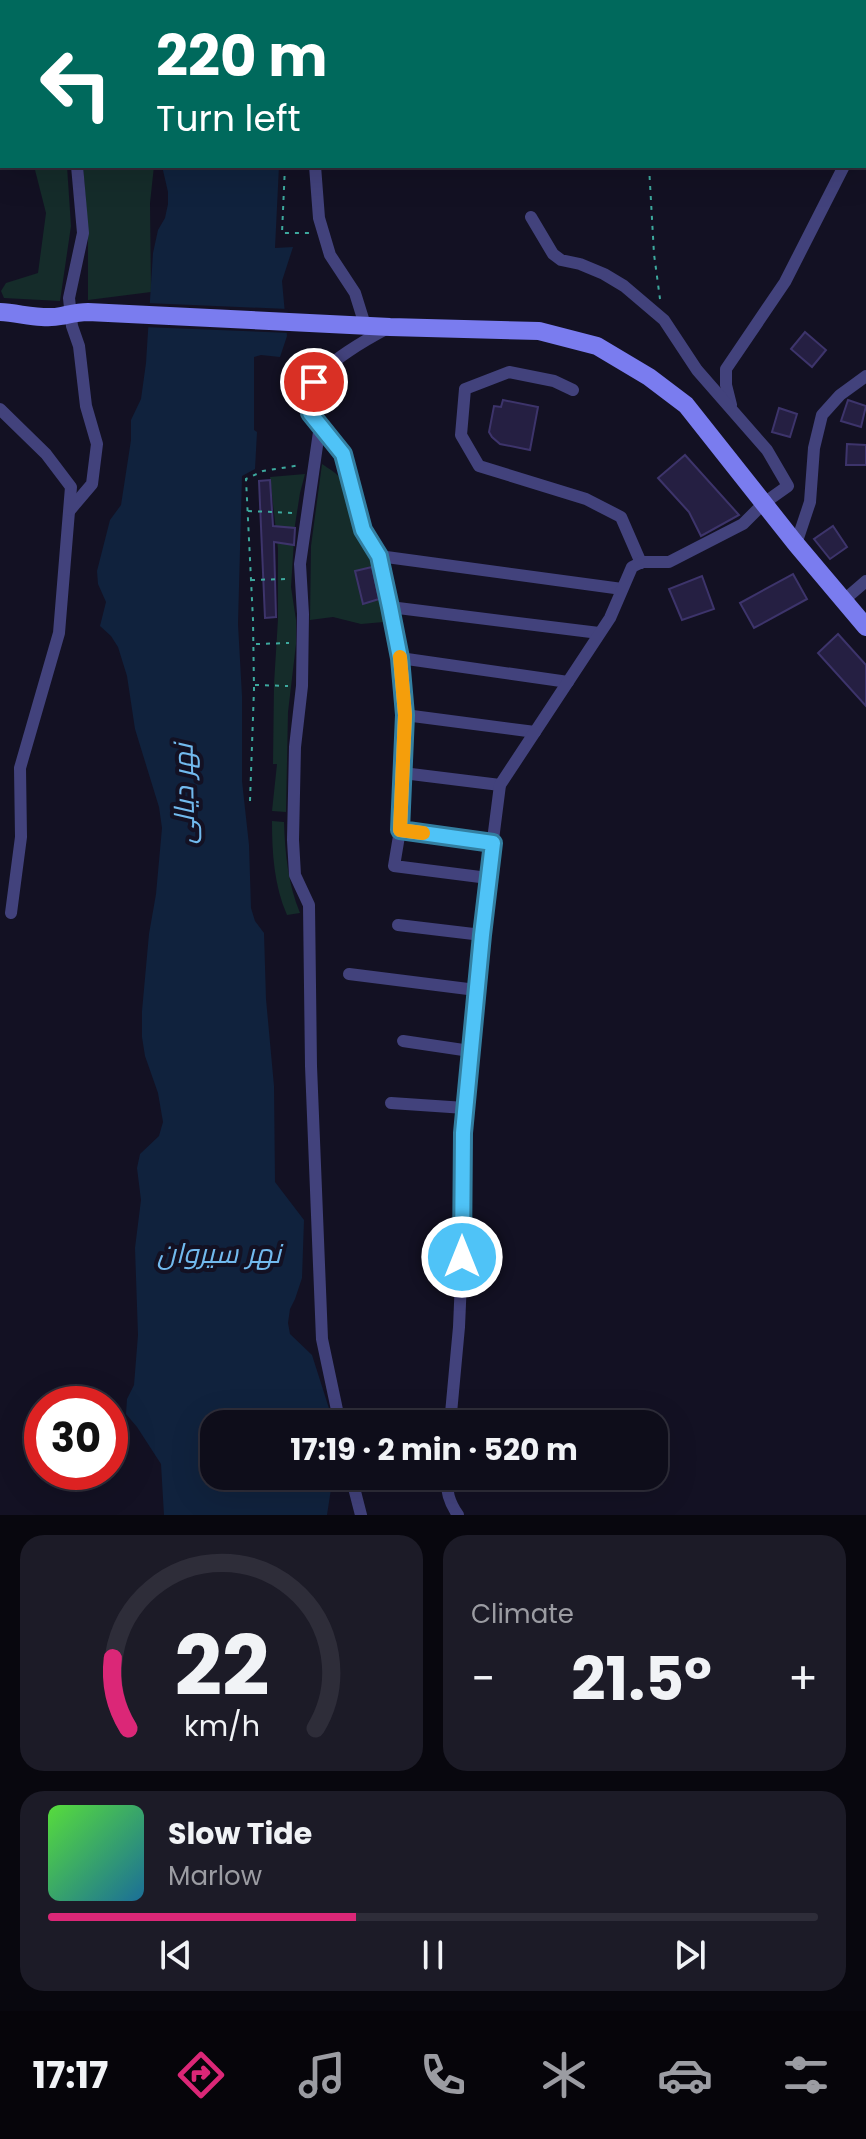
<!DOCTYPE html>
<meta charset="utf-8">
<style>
:root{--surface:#0e0d1a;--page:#1c1b27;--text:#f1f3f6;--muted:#9b9ca2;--line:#2e2d39;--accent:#db2777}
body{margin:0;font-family:Poppins,Cairo,sans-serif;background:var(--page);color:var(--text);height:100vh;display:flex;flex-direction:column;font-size:30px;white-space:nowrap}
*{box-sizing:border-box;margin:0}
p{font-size:26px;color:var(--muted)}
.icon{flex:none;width:44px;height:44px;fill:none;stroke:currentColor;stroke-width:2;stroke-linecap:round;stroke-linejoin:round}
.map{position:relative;height:1515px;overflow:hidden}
.drawer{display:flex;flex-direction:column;gap:20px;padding:20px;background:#08070e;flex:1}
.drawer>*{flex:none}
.guide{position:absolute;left:0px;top:0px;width:866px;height:168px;box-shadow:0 8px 32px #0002,0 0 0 2px var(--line);background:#00695c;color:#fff;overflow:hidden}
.speed{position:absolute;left:24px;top:1386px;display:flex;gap:16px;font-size:40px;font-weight:700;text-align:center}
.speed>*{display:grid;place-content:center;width:104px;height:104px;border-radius:50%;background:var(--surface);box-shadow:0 8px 32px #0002,0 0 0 2px var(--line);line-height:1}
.speed .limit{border:12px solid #d22;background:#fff;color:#111}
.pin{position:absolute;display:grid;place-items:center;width:68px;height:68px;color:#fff;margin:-34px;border:4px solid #fff;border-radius:50%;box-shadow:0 2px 8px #0007}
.me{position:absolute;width:88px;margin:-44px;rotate:0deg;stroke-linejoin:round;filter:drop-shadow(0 0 6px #0008)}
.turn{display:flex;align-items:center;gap:28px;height:168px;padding:0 24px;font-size:36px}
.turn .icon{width:104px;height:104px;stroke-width:2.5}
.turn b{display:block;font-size:56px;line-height:68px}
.big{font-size:60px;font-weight:700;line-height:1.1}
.drawer .card{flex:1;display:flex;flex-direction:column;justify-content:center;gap:12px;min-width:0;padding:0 28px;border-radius:24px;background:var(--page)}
.drawer .dial{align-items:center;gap:0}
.dial svg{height:208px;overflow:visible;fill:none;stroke:var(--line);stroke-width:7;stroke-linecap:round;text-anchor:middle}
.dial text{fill:var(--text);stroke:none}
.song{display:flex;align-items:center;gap:24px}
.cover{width:96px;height:96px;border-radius:12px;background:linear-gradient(135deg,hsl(110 70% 55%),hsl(200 70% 35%))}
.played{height:8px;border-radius:4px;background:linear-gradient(90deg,var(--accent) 40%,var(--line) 40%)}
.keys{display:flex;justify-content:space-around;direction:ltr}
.heat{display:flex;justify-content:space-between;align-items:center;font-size:44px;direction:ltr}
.drawer .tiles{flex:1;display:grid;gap:20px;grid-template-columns:1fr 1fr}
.card:last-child{grid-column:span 2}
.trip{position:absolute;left:200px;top:1410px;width:468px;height:80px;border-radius:24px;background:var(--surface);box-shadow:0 8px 32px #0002,0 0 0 2px var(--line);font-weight:700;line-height:80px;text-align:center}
.tab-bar{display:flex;height:128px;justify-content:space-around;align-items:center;background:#06050a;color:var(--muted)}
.tab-bar .icon{width:56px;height:56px}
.tab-bar .current{color:var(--accent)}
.tab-bar b{font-size:36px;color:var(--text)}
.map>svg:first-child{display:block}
.green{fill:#152c2a}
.water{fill:#10223d}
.pier{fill:#131123}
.building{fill:#251f42;stroke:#3d346b;stroke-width:2}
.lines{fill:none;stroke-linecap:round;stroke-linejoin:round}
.path{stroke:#3da99e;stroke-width:2;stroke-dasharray:4 6;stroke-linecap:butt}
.minor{stroke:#42427c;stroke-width:12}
.secondary{stroke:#7a7cef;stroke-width:18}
.route-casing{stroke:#337fa1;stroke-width:20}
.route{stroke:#4fc3f7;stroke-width:14}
.slow{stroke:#f59e0b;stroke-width:14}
.labels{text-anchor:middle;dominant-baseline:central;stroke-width:8;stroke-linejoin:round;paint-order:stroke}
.water-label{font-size:28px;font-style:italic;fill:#72baee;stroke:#131123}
</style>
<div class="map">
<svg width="866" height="1515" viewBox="0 0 866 1515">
<rect width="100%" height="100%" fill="#131123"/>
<!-- green -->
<g class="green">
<polygon points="34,166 67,166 71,226 60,301 4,298 1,291 6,283 38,273 46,213"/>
<polygon points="83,166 154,166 150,203 151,292 88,300 88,231"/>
<path d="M322,464C329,469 338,473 342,481C348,492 347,507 350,519C356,536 368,551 372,567L355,572L363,604L380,599L384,622L361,624L333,617L310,620L311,546Z"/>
<polygon points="305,474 300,493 295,525 291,587 296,620 296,644 288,712 286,812 272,811 277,764 273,764 274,684 278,619 278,549 270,477"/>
<path d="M272,821L284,822C285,853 288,884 300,913L287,915C274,885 272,853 272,821Z"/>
</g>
<!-- water -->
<polygon class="water" points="162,166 279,166 275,248 293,247 282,281 287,336 280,357 261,355 254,357 254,430 257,432 255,469 242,476 238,624 242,696 242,781 249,845 251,908 255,921 264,933 266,999 274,1086 275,1182 304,1220 302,1278 295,1299 290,1309 288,1323 290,1334 312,1355 334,1424 214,1424 214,1476 333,1476 327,1515 164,1515 161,1464 137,1427 126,1414 127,1399 134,1385 138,1335 135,1248 141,1200 137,1168 140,1154 159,1136 163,1122 158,1093 145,1056 142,1037 142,1011 149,934 156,894 162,828 159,807 135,729 127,676 118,647 111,636 100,626 106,602 98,584 97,571 110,520 121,505 131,440 131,420 141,399 146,363 153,253 158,230 165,218 168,204 168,192"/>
<!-- pier -->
<polygon class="pier" points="146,303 288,309 291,333 143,327"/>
<!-- building -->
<g class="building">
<polygon points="805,332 826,350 812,367 791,349"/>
<polygon points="503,400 538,407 530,450 500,444 492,437 489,432 494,406 501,407"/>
<polygon points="848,400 866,406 861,427 841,421"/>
<polygon points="779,408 797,414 790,437 772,432"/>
<polygon points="847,444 866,445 866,465 846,465"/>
<polygon points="685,455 739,515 701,536 689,512 658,478"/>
<polygon points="270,480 273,526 295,528 294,545 274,542 276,617 265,618 259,481"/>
<polygon points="833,526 847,547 830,559 814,539"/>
<polygon points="372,567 379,599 363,604 355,571"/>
<polygon points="793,574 807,599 754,628 740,603"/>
<polygon points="702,576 714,609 682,620 669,589"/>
<polygon points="838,634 866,665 866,706 818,653"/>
</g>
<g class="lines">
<!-- path -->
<g class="path">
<polyline points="749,2 750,0"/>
<polyline points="285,166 282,233 310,233"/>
<polyline points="649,166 654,254 660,299"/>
<polyline points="248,511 294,513"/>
<polyline points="251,580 288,579"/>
<polyline points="256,644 289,643"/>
<polyline points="255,685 288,686"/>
<polyline points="250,801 254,689 253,620 246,479 263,471 301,465"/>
</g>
<!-- minor -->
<g class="minor">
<polyline points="96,2 96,0"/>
<polyline points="315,166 319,218 330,255 355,293 365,325"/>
<path d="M388,328C367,339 327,362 315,381C311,389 311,404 310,413L343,454L363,530L379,556L390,607L400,658L405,715L400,830L394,866L488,878"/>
<polyline points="573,390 554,381 509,372 465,389 461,435 479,466 586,499 621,517 641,563"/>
<polyline points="731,405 726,385 726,369 785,282 844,166"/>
<polyline points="0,409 46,454 71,487 59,633 20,768 21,837 11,913"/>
<polyline points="320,425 300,564 303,614 302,686 295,747 293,840 295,875 309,905 311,1066 322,1339 340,1424"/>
<polyline points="70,510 92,484 97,444 86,406 79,346 72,326 69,298 83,233 77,166"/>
<polyline points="796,544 810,502 814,448 822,415 840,395 866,376"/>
<polyline points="379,556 622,589"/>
<polyline points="844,600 866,581"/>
<polyline points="390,607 599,633"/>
<polyline points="400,658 568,682"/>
<polyline points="405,715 535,732"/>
<polyline points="403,773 500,785"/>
<polyline points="400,830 493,843"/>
<polyline points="398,925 482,935"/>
<polyline points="349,974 476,990"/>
<polyline points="403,1041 470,1051"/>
<polyline points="391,1103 465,1108"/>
<polyline points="450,1424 459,1327 462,1257 463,1133 484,910 500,785 610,618 632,567 642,562 669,562 743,524 764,503 788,486 767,450 697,370 664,320 624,286 604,274 580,264 561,260 553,254 531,217"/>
<polyline points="351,1476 361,1515"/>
<path d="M447,1476C446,1491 449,1502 458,1515"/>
</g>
<!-- secondary -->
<path class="secondary" d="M0,312C20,313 42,320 61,316C71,314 78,312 88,312L390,327L539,331L597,346L649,377L686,405L796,544L866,627"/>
</g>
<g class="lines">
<!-- route casing -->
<g class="route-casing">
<polyline id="route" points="314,382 310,413 343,454 363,530 379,556 390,607 400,658 405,715 400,830 493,843 482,935 463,1133 462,1257"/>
</g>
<!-- route -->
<use href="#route" class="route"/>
<!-- slow -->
<polyline class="slow" points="400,657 405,715 400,830 423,833"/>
</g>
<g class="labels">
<!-- water labels -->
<g class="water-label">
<text transform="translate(184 794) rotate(-91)">نهر ديالى</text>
<text x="219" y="1253">نهر سیروان</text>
</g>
</g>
</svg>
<div class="speed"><div class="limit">30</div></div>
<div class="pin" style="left:314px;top:382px;background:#d93025"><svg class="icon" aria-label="arrive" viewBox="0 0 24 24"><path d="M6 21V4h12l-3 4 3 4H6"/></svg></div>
<svg class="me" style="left:462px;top:1257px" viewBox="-20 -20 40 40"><circle r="17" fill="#4fc3f7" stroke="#fff" stroke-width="3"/><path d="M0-11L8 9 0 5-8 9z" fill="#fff"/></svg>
<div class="trip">17:19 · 2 min · 520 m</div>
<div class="guide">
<div class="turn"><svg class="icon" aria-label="left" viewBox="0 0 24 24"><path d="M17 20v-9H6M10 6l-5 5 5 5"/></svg><div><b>220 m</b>Turn left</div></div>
</div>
</div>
<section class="drawer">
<div class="tiles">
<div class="card dial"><svg viewBox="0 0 100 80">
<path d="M14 69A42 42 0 1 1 86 69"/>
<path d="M14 69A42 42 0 0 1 8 42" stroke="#db2777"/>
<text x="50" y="56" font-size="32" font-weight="700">22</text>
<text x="50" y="72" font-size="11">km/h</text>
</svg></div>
<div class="card"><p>Climate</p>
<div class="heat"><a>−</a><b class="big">21.5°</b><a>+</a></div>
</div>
<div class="card">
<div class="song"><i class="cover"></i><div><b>Slow Tide</b><p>Marlow</p></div></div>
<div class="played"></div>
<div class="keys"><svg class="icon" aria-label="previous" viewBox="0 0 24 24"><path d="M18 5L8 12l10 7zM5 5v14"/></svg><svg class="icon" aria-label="pause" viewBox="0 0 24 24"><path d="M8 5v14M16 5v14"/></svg><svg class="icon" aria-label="next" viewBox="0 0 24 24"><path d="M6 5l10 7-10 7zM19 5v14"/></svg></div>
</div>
</div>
</section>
<nav class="tab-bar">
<b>17:17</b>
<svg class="icon current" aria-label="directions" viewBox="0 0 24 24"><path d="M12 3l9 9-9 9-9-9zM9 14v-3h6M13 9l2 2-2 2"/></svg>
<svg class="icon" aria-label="music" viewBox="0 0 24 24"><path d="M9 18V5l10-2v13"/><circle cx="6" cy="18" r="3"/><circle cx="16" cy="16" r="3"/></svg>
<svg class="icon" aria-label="phone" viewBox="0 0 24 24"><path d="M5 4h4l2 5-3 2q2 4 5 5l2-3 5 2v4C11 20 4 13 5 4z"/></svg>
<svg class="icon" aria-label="climate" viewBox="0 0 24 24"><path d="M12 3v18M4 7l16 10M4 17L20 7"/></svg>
<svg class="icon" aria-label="car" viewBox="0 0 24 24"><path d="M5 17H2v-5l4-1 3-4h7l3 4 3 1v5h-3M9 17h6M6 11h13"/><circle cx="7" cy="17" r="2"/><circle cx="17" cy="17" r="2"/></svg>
<svg class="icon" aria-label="filters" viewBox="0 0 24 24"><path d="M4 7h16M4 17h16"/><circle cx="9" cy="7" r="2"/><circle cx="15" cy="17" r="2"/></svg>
</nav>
